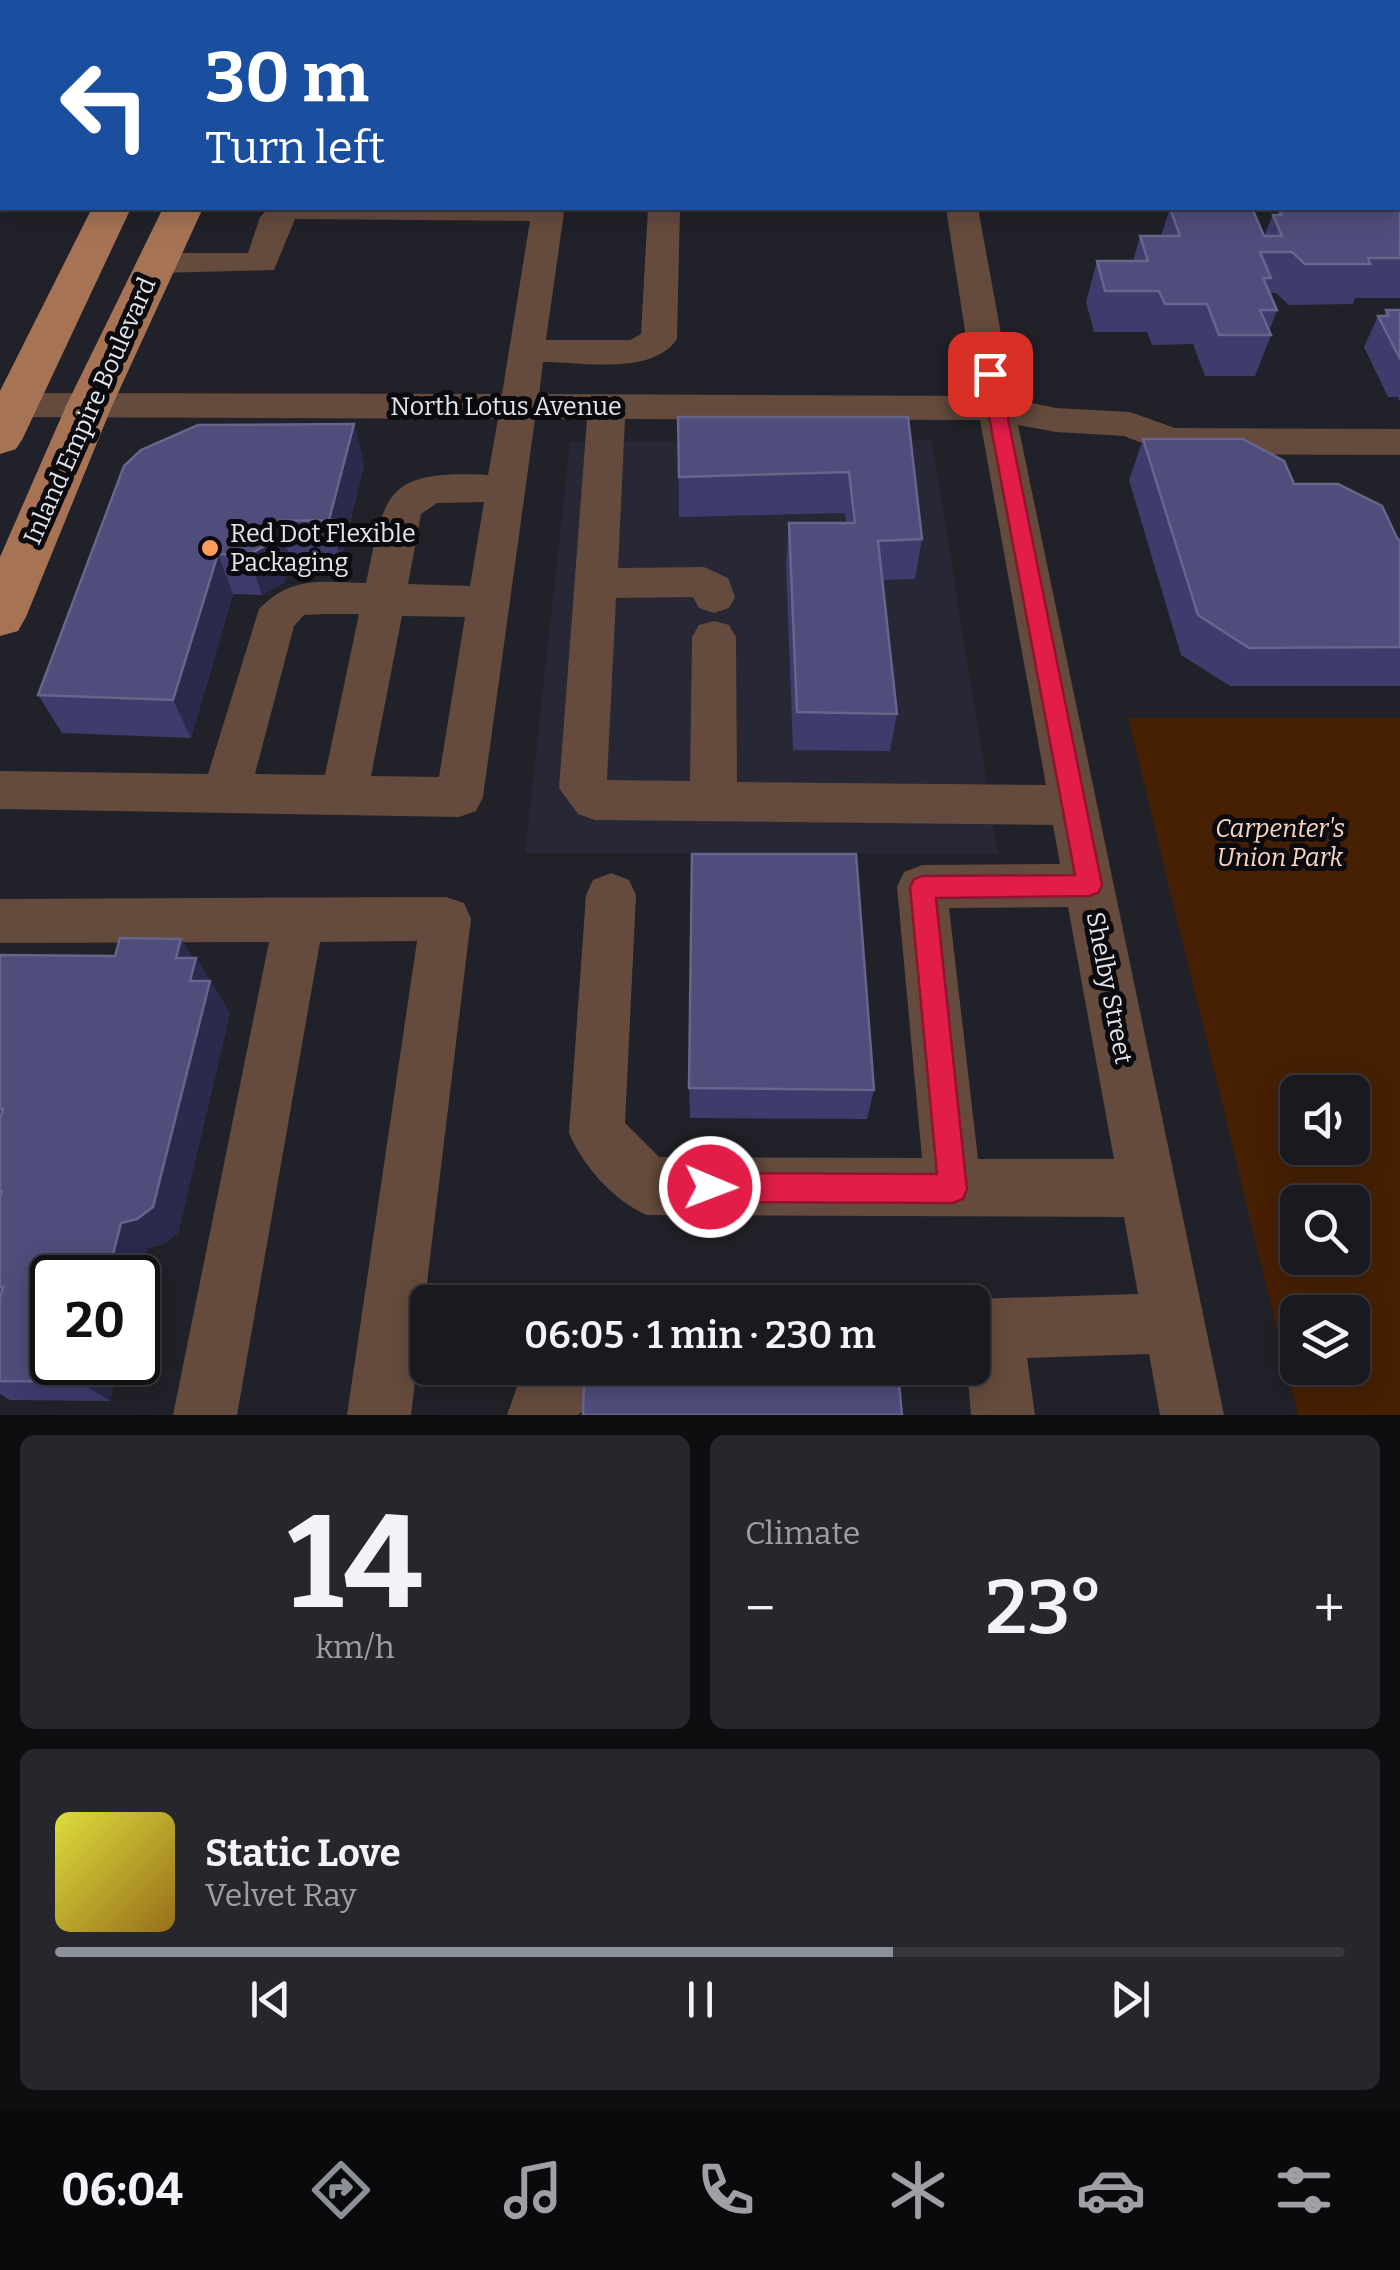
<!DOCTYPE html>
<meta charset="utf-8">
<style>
:root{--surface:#19191f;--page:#26262c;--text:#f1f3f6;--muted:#9fa0a4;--line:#37383d;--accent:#8c9099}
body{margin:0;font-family:Bitter,serif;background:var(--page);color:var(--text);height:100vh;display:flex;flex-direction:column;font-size:38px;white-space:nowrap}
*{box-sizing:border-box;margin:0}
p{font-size:32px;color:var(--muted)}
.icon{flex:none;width:55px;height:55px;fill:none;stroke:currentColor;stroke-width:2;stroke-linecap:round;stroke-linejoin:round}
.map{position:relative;height:1415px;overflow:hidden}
.panel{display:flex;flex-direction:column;gap:20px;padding:20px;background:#0e0e11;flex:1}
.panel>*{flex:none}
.hud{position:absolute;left:0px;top:0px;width:1400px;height:210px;box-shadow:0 5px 25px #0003,0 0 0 2px var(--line);background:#1a4fa0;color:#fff;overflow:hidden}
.tools{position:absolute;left:1280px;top:1075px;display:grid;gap:20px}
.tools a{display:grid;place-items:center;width:90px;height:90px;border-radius:15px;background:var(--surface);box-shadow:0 5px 25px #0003,0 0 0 2px var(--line);font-size:50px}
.speed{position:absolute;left:30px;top:1255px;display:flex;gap:20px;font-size:50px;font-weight:700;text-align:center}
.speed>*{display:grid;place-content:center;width:130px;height:130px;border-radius:50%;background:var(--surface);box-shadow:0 5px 25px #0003,0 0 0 2px var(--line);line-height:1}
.speed .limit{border:5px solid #111;border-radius:15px;background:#fff;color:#111}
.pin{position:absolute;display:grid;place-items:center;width:85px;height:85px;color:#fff;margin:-42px;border-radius:20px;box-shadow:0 5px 15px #0006}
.me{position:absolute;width:110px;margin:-55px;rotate:91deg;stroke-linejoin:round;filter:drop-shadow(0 0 8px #0008)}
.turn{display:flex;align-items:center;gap:35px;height:210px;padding:0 40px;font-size:45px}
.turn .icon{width:130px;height:130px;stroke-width:2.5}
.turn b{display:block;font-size:70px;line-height:85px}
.big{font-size:75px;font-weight:600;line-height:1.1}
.panel .widget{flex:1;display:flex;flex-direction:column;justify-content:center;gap:15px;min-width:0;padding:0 35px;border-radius:15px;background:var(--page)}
.panel .dial{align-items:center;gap:0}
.dial b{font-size:130px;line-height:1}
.song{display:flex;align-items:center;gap:30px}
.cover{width:120px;height:120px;border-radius:15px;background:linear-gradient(135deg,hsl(60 70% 55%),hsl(40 70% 35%))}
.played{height:10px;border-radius:5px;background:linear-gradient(90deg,var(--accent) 65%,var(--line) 65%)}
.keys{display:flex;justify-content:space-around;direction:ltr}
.heat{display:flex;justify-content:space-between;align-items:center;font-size:55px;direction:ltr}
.panel .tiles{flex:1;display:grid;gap:20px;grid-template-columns:1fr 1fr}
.widget:last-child{grid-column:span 2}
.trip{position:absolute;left:410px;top:1285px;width:580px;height:100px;border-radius:15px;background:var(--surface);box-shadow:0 5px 25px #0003,0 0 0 2px var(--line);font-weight:600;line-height:100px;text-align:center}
.menu{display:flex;height:160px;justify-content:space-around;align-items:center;background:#0a0a0c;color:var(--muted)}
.menu .icon{width:70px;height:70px}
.menu .active{color:var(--accent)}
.menu b{font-size:45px;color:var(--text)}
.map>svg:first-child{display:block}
.built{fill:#272735}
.green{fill:#472004;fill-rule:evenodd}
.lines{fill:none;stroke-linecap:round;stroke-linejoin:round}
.minor{fill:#644b3d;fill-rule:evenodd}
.major{fill:#a67355;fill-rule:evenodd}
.highway{fill:#c0835e;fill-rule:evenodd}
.wall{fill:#3e3b6d}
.shaded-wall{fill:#2b294c}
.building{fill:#4f4d7b;stroke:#67658c;stroke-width:2.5}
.route{fill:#e11d48;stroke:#92132f;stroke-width:2.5}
.poi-dot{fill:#ff9b5b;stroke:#0b0b0f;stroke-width:4}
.labels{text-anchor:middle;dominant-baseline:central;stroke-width:10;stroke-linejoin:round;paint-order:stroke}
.street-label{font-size:25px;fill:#e4e5ea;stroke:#0b0b0f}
.poi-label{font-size:25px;fill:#e4e5ea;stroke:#0b0b0f;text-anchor:start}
.park-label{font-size:25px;font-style:italic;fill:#fbd7c3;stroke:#0b0b0f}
</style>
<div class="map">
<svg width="1400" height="1415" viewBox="0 0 1400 1415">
<rect width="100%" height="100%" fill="#212129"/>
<!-- built -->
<polygon class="built" points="932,440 998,854 525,853 570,442"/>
<!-- green -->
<path class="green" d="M1128,718H1400V1415H1298ZM1298,1092H1352V1148H1298ZM1298,1202H1352V1258H1298ZM1298,1312H1352V1368H1298Z"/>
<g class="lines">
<!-- minor -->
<g class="minor">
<path d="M269,208H561L564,212L546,340H630L641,334L648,208H680L677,339C652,376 582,362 543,362L539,394L975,396L946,208H978L1013,399L1056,408L1130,412L1175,428L1400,429V455L1170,454L1124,436L1056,432L1018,425L1224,1415H1160L1149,1354L1027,1358L1035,1415H971L967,1368H972V1302H962L972,1299L1138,1294L1124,1217L647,1215C614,1201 583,1166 569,1133L586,895L593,880L611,873L629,880L636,895L625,1123L659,1157L922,1158L897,887L904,872L922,865L1060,864L1053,825L595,820L578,814L559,788L587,419H535L483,797L476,811L459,817L0,809V771L208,774L259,609C292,575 322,582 366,583C385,493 384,470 488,475L498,419L16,417L3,414V396L16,393L502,394L530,221L295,219L274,270L156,273L144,270L139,263L144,256L156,253H248L260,217ZM625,419L980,420L1046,785L737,782L736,637L729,625L714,621L699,625L692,637L690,781L607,780L616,598L693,597L699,608L714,613L729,608L735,597L728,578L704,567L618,568ZM484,502L470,586L408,584L421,514L437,503ZM323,614H359L325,775L255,774L294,626L304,615ZM402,616L465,617L439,777L371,776ZM1068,907L1114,1159H978L949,908Z"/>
<polygon points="446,897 464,903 471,919 411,1415 347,1415 417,941 320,942 237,1415 173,1415 269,942 0,943 0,899"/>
<polygon points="537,1368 616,1368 607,1390 578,1415 507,1415 518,1384"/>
</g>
<!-- major -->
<g class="major">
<rect x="0" y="14" width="2" height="20"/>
<rect x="1398" y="16" width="2" height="20"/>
<polygon points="92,208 131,208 23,438 16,449 0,454 0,391"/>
<polygon points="163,208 203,208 112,406 26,617 18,631 0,636 0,557 66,406"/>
</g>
<!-- highway -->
<g class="highway">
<polygon points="1336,0 1370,0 1371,2 1337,2"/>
<polygon points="1400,61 1400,83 1398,83 1398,62"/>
</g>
</g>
<!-- wall -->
<g class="wall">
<polygon points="1170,208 1264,236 1273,215 1277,215 1279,210 1400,210 1400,298 1355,298 1353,304 1289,305 1276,293 1269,293 1277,310 1269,331 1271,335 1255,376 1205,376 1193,344 1152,345 1147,332 1094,332 1086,302 1097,261 1133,261 1140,236 1161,236"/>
<polygon points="1386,310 1400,310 1400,402 1398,397 1388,397 1364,347 1378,316 1384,316"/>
<polygon points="678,417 908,417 922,539 915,579 882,580 897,714 890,751 793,750 786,563 789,523 846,523 845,513 679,517"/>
<polygon points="354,424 364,465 341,560 291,561 285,582 262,595 233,594 191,738 62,733 38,695"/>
<polygon points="1143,439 1294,484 1400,540 1400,686 1230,686 1181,655 1129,480"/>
<polygon points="181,939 193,958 196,958 230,1013 178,1233 163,1244 147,1248 138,1288 138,1278 110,1401 10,1400 0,1394 0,955 115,956"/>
<polygon points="689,1088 874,1090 867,1119 690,1118"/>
</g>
<!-- shaded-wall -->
<g class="shaded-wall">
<polygon points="354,424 364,465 341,560 329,520"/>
<polygon points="278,521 291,561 285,582 262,595 248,555"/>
<polygon points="218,554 233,594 191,738 173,700"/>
<polygon points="181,939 195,961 196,958 230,1013 178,1233 163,1244 147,1248 138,1288 138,1278 107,1278 121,1223"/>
<polygon points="85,1362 119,1362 110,1401 80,1382"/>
</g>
<!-- building -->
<g class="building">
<polygon points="1170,208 1252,208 1264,236 1282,236 1273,215 1282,215 1279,210 1400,210 1400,258 1368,258 1370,264 1305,264 1292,252 1260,252 1271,278 1263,278 1277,310 1260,310 1271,335 1219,335 1207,304 1165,304 1159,291 1105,291 1097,261 1148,261 1140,236 1180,236"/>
<polygon points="1386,310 1400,310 1400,359 1378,316 1389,316"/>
<polygon points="678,417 908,417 922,539 878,541 897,714 797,712 789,523 855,523 849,472 679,477"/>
<polygon points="354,424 329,520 278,521 272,542 248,555 218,554 173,700 38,695 124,466 141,450 198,425"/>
<polygon points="1143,439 1243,439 1284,461 1294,484 1338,484 1382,506 1397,538 1400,540 1400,647 1249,648 1198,615"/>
<polygon points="692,854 856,854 874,1090 689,1088"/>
<polygon points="120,938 181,939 176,958 196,958 190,981 210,981 153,1207 137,1219 121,1223 107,1278 52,1278 52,1362 85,1362 80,1382 0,1381 0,1298 3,1287 0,1287 0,1198 2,1191 0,1191 0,1119 3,1109 0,1109 0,955 115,956"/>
<polygon points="584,1382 899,1384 902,1415 583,1415"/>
</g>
<!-- route -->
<polygon class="route" points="990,369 999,374 1102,885 1098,893 1089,896 936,898 967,1189 963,1199 953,1203 710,1202 700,1197 695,1187 700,1177 710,1173 937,1174 910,887 914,879 922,876 1075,875 981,374"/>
<!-- markers -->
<circle class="poi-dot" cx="210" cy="548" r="10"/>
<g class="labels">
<!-- street labels -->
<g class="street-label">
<text x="506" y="407">North Lotus Avenue</text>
<text transform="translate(90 411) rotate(-66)">Inland Empire Boulevard</text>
<text transform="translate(1109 988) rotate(79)">Shelby Street</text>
</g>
<!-- poi labels -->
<g class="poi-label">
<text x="230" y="534">Red Dot Flexible<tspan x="230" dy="29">Packaging</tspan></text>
</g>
<!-- park labels -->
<g class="park-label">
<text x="1280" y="829">Carpenter's<tspan x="1280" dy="29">Union Park</tspan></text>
</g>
</g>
</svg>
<div class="tools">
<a><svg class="icon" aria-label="sound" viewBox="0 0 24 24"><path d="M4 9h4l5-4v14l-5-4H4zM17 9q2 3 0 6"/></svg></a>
<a><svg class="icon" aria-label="search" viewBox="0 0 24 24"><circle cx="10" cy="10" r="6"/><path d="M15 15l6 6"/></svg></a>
<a><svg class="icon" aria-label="layers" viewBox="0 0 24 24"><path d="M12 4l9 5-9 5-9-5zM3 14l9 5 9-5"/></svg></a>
</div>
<div class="speed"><div class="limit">20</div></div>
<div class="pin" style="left:990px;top:374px;background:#d93025"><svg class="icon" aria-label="arrive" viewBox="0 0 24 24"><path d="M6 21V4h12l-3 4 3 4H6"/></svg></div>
<svg class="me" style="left:710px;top:1187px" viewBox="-20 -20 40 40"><circle r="17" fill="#e11d48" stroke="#fff" stroke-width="3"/><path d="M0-11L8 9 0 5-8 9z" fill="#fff"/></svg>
<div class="trip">06:05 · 1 min · 230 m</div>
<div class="hud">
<div class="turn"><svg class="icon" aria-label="left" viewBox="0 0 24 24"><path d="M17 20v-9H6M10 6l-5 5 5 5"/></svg><div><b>30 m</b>Turn left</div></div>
</div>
</div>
<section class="panel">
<div class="tiles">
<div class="widget dial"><b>14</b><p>km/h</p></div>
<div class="widget"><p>Climate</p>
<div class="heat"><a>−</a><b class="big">23°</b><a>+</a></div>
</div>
<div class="widget">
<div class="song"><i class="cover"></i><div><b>Static Love</b><p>Velvet Ray</p></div></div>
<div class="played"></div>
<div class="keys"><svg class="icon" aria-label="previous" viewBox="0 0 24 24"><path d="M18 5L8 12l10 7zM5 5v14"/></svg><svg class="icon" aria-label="pause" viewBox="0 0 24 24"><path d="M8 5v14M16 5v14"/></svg><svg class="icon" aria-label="next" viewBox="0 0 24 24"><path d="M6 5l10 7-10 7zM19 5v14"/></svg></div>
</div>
</div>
</section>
<nav class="menu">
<b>06:04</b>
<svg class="icon active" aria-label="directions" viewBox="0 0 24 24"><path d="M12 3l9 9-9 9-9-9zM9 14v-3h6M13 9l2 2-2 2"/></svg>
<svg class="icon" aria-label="music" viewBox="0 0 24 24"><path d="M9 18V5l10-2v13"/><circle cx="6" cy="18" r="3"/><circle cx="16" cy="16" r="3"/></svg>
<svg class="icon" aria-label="phone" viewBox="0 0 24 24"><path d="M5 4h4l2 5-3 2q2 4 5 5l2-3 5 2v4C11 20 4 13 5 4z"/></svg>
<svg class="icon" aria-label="climate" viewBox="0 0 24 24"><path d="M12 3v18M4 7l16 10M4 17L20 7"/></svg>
<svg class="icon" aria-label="car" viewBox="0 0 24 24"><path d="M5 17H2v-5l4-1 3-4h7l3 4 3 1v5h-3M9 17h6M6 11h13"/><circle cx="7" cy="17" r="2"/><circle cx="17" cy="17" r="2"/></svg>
<svg class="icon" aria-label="filters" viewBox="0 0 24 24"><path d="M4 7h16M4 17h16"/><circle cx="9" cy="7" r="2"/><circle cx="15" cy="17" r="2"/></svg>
</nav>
